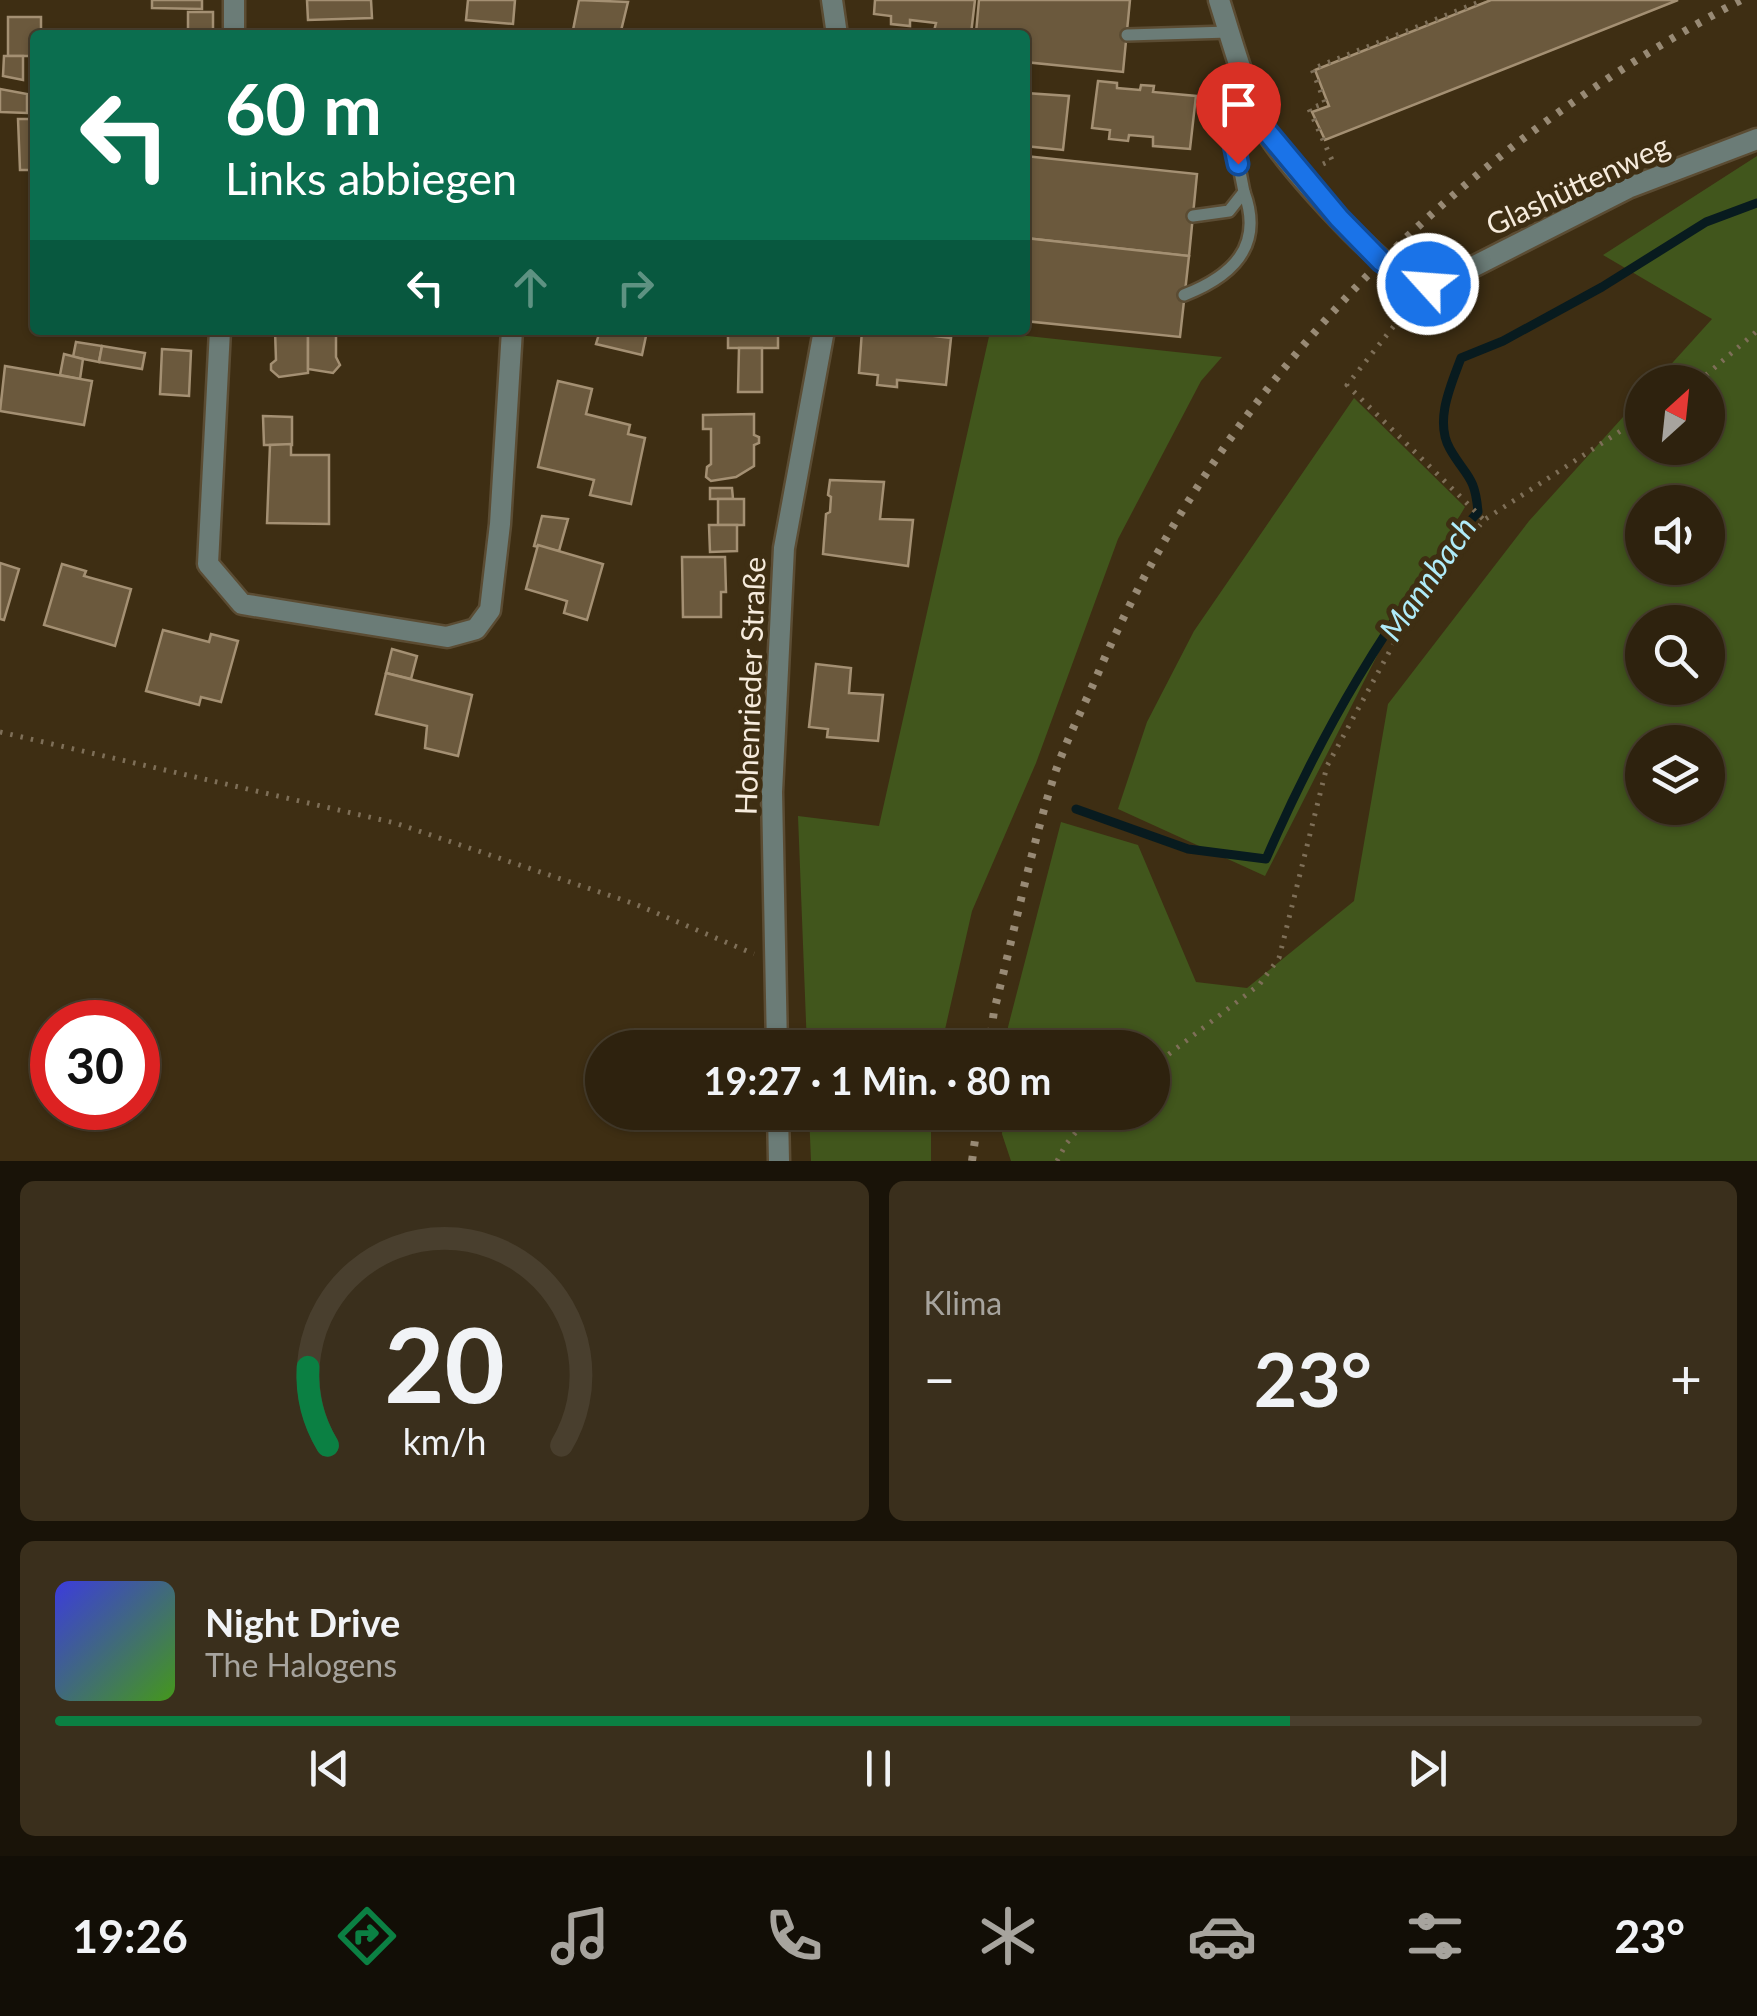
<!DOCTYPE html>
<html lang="de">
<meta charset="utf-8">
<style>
:root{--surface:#2e220e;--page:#3a2f1c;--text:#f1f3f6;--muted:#a7a49e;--line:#493f2e;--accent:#0b8043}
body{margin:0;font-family:Lato,sans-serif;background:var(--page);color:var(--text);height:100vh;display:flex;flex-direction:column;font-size:38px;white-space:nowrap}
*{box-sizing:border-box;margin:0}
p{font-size:32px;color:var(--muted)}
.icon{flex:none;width:55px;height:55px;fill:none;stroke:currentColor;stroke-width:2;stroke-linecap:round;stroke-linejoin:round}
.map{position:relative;height:1161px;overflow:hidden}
.details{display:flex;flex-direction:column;gap:20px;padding:20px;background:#191308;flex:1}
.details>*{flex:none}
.top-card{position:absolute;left:30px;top:30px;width:1000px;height:305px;border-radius:10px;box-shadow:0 2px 8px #0004,0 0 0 2px var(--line);background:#0b6e4f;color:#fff;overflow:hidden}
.needle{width:65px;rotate:27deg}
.fabs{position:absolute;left:1625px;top:365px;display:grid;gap:20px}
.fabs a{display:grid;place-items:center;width:100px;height:100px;border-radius:50%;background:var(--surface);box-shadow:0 2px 8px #0004,0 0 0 2px var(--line);font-size:50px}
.speed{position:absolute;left:30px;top:1000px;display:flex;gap:20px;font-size:50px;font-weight:700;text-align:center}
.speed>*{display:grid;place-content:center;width:130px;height:130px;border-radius:50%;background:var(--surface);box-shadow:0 2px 8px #0004,0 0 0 2px var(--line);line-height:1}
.speed .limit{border:15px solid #d22;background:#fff;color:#111}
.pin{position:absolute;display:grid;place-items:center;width:85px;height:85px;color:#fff;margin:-102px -42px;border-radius:50% 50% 50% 0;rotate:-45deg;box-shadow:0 0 10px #0007}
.pin .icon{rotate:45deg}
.me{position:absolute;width:110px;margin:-55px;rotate:296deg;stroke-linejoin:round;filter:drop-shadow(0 0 8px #0008)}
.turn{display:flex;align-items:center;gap:35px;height:210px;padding:0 30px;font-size:45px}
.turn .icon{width:130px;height:130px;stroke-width:2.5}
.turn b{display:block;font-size:70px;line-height:85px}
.lanes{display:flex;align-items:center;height:95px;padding:0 30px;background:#0003;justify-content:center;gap:50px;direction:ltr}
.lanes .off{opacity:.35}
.big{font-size:75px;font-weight:700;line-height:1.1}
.details .widget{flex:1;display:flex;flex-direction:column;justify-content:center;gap:15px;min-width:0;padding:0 35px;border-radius:15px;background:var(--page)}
.details .dial{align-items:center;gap:0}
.dial svg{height:260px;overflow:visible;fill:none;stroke:var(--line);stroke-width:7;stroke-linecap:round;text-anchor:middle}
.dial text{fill:var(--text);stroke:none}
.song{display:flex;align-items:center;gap:30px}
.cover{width:120px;height:120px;border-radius:15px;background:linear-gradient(135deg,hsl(240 70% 55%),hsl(100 70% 35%))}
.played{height:10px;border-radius:5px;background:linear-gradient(90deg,var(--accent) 75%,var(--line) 75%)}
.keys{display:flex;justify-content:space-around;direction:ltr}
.heat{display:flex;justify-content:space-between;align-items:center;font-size:55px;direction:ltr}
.details .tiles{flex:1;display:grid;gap:20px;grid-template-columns:1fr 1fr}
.widget:last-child{grid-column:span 2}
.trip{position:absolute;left:585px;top:1030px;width:585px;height:100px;border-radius:50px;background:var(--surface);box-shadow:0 2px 8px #0004,0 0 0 2px var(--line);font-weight:700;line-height:100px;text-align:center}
.dock{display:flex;height:160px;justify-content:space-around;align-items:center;background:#120e06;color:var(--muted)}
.dock .icon{width:70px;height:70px}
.dock .current{color:var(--accent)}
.dock b{font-size:45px;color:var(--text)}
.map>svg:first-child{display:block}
.green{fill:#41561c;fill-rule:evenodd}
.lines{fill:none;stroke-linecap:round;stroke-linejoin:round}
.stream{stroke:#081b1f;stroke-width:9}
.building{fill:#6b593d;stroke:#a49073;stroke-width:2.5}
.lane-casing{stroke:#5b4c33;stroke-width:16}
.street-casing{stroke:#5b4c33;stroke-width:25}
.path{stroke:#7e6f58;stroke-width:5;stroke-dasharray:2.5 8;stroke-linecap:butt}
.lane{stroke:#6b7c77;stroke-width:11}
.street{stroke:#6b7c77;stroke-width:20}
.rail{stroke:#988a75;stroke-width:8;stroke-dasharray:5 10;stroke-linecap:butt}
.route-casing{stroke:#114b97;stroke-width:25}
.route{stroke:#1a73e8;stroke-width:18}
.labels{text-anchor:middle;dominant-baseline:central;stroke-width:10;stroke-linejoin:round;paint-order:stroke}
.street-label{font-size:30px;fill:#f6ebdc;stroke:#3e2e13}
.water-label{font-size:32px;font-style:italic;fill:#afebf9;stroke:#3e2e13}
</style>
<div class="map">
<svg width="1757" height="1161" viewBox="0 0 1757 1161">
<rect width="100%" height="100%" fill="#3e2e13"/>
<!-- green -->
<g class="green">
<path d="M1757,156V1161H1011L1002,1134L1003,1113L1152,1112V1048L1007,1047L1008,1027L1061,822L1138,845L1196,982L1247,988L1354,901L1388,704L1529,521L1642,396V448H1708V382H1655L1712,319L1603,255ZM1642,502H1708V568H1642ZM1642,622H1708V688H1642ZM1642,742H1708V808H1642Z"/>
<polygon points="990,332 1222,357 1201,381 1118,539 1036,763 972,911 941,1047 807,1047 798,816 879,826"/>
<polygon points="1354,398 1465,507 1383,644 1265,876 1118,809 1147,722 1194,631"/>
<polygon points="809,1113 931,1113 931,1161 811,1161"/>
</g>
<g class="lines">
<!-- stream -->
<path class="stream" d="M1076,809L1188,849L1266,859C1318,739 1390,610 1478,512C1475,475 1466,477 1450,449C1434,421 1451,385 1461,358L1503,341L1602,287L1706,222L1757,203"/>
</g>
<!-- building -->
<g class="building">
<polygon points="152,0 202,0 202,9 152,8"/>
<polygon points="307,0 371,0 372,18 308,20"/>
<polygon points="468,0 515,0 513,24 466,20"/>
<polygon points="579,0 628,2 620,35 572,35"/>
<polygon points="875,0 975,0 971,34 934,31 936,23 910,20 910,26 891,24 891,16 874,14"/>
<polygon points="979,0 1130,0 1123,72 1025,62 1025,35 976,33"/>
<polygon points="1491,0 1678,0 1325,140 1312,112 1329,106 1315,70"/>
<rect x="188" y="12" width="25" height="23"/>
<polygon points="8,17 41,17 41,30 48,30 48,35 35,35 35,56 8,56"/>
<polygon points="4,56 23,56 23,80 3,76"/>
<polygon points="1098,81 1117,83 1117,88 1140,90 1141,85 1154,86 1153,92 1196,96 1190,149 1153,146 1153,137 1129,135 1128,141 1109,139 1110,130 1092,128"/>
<polygon points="1025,86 1026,93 1069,96 1063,150 1025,146"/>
<polygon points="0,89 27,94 27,113 0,112"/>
<polygon points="18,119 35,119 35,170 20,170"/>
<polygon points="1025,156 1197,174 1189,256 1025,238"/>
<polygon points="1025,238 1189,256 1180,337 1025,321"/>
<polygon points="275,330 308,330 308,373 279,377 271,370 271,364 276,360"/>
<polygon points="308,330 336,330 336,357 340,365 333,373 308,369"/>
<polygon points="584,330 639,330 638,334 646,336 642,355 596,344 599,334"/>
<rect x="728" y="330" width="50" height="18"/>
<polygon points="862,330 904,333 905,330 918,330 918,334 951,338 946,385 897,380 897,387 877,385 878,375 859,373"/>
<polygon points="76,342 102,346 99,362 73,357"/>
<polygon points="102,346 145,353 142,369 99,362"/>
<polygon points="739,348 762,348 762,392 738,392"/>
<polygon points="162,349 191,351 189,396 160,394"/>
<polygon points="64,354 83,359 80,379 60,375"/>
<polygon points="5,366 92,381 84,425 0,411"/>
<polygon points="558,381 592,389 586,414 630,425 628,434 645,438 631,504 590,495 594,480 538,467"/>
<polygon points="754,414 754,435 759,437 759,443 754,445 754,466 736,477 711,481 706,477 707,467 711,464 711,429 703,429 703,415"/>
<polygon points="263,416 292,417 292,445 264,445"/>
<polygon points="291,444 291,455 329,455 329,524 267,523 270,445"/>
<polygon points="830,480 884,482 880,519 913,520 908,566 823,554 826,514 830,512 831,497 828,495"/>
<polygon points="710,488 732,488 733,499 710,499"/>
<rect x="718" y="499" width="26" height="26"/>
<polygon points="542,516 568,519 559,551 534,546"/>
<polygon points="709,525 737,525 737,551 710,552"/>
<polygon points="538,545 603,564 587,620 564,613 567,601 526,589"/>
<polygon points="682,557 725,557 726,592 721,592 721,617 683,617"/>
<polygon points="0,563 19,569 4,620 0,619"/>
<polygon points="62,564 86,571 84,576 131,589 115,646 44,625"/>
<polygon points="163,630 209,642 211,634 238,641 221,702 201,697 199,705 146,691"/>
<polygon points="392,649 417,656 411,679 386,673"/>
<polygon points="816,664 851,668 849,693 883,695 878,741 827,737 828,729 809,727"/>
<polygon points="386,673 472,695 458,756 425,748 427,726 376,714"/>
</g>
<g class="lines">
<!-- lane casing -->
<g class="lane-casing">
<g id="lane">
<polyline points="1127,35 1229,32"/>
<polyline points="1193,216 1229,211 1244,192 1233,136 1250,97"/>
<path d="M1184,295C1233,276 1264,246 1244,192"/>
</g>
</g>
<!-- street casing -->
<g class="street-casing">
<g id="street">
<polyline points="832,0 837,35"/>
<path d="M1219,0C1232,41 1244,86 1263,125C1277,156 1375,263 1406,277C1422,284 1434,282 1451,278L1628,188L1757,139"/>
<polyline points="234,35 234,0"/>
<polyline points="220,330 208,564 242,604 447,637 476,629 490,610 500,524 512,330"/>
<polyline points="777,1048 772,792 784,548 824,330"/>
<polyline points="778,1112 779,1161"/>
</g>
</g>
<!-- path -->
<g class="path">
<polyline points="1323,164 1332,160 1309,109 1325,103 1312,69 1484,0"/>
<polyline points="1413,302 1347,385 1484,520"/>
<polyline points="1698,382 1757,331"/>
<polyline points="0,732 395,823 635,904 754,954"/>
<polyline points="1152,1067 1259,985 1279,958 1327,766 1411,612 1484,520 1642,417"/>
<polyline points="1057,1161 1066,1144 1093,1112"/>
</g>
<!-- lane -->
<use href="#lane" class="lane"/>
<!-- street -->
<use href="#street" class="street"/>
<!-- rail -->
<g class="rail">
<path d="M989,1048L994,1011C1014,933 1030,853 1054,776C1065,743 1082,710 1096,678C1222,381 1458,149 1741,0"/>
<polyline points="972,1161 979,1112"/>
</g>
</g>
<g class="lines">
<!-- route casing -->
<g class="route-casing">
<polyline id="route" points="1238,164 1232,136 1251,94 1264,128 1339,218 1381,261 1405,277 1428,284"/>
</g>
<!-- route -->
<use href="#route" class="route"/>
</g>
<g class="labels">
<!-- street labels -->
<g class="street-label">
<text transform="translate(1577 184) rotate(-25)">Glashüttenweg</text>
<text transform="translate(749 686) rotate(-88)">Hohenrieder Straße</text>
</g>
<!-- water labels -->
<g class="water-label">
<text transform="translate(1427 578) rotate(-55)">Mannbach</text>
</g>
</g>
</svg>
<div class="fabs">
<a><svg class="needle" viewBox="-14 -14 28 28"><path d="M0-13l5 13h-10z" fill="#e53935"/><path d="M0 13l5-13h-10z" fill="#a7a49e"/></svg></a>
<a><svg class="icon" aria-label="sound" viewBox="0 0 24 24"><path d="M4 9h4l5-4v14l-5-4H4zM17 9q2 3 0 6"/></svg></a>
<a><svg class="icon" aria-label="search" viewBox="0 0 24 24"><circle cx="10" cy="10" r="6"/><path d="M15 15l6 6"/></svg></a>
<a><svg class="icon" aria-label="layers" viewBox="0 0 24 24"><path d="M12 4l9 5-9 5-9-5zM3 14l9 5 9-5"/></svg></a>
</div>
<div class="speed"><div class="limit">30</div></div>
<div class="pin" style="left:1238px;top:164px;background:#d93025"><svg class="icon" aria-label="arrive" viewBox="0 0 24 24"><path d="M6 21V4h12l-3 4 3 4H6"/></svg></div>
<svg class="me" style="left:1428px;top:284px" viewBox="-20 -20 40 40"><circle r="17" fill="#1a73e8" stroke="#fff" stroke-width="3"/><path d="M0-11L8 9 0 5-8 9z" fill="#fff"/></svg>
<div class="trip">19:27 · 1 Min. · 80 m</div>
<div class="top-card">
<div class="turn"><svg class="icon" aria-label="left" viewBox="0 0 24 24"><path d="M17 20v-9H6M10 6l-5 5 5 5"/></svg><div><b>60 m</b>Links abbiegen</div></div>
<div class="lanes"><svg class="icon" aria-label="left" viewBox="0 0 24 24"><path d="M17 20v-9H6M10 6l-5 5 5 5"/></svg><svg class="icon off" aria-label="ahead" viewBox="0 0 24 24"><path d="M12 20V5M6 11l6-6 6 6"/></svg><svg class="icon off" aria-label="right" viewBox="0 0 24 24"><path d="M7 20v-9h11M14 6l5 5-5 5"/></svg></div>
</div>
</div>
<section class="details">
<div class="tiles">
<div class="widget dial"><svg viewBox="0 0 100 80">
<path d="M14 69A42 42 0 1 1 86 69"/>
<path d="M14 69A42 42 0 0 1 8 45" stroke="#0b8043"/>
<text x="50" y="56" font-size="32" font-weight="700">20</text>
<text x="50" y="72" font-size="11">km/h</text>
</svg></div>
<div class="widget"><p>Klima</p>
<div class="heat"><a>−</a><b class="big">23°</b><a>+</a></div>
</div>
<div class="widget">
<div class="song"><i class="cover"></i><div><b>Night Drive</b><p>The Halogens</p></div></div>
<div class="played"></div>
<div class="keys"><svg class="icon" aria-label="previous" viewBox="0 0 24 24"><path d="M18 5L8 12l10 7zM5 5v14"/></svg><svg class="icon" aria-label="pause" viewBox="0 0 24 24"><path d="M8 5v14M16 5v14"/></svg><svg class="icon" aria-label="next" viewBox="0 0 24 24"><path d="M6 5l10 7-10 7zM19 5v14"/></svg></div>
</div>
</div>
</section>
<nav class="dock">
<b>19:26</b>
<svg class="icon current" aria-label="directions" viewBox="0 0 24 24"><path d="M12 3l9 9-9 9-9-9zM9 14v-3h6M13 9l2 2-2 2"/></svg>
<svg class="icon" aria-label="music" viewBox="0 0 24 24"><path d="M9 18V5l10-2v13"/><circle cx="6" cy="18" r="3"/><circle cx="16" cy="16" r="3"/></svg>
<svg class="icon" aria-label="phone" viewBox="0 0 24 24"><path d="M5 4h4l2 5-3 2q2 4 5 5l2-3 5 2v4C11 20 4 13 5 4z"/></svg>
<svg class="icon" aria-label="climate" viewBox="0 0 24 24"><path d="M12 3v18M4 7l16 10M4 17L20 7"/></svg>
<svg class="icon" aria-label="car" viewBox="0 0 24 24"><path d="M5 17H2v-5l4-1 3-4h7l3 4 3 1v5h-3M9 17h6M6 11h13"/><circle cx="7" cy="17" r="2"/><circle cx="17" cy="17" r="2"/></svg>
<svg class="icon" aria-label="filters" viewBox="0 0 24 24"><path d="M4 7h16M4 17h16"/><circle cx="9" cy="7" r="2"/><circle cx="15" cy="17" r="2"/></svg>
<b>23°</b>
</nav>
